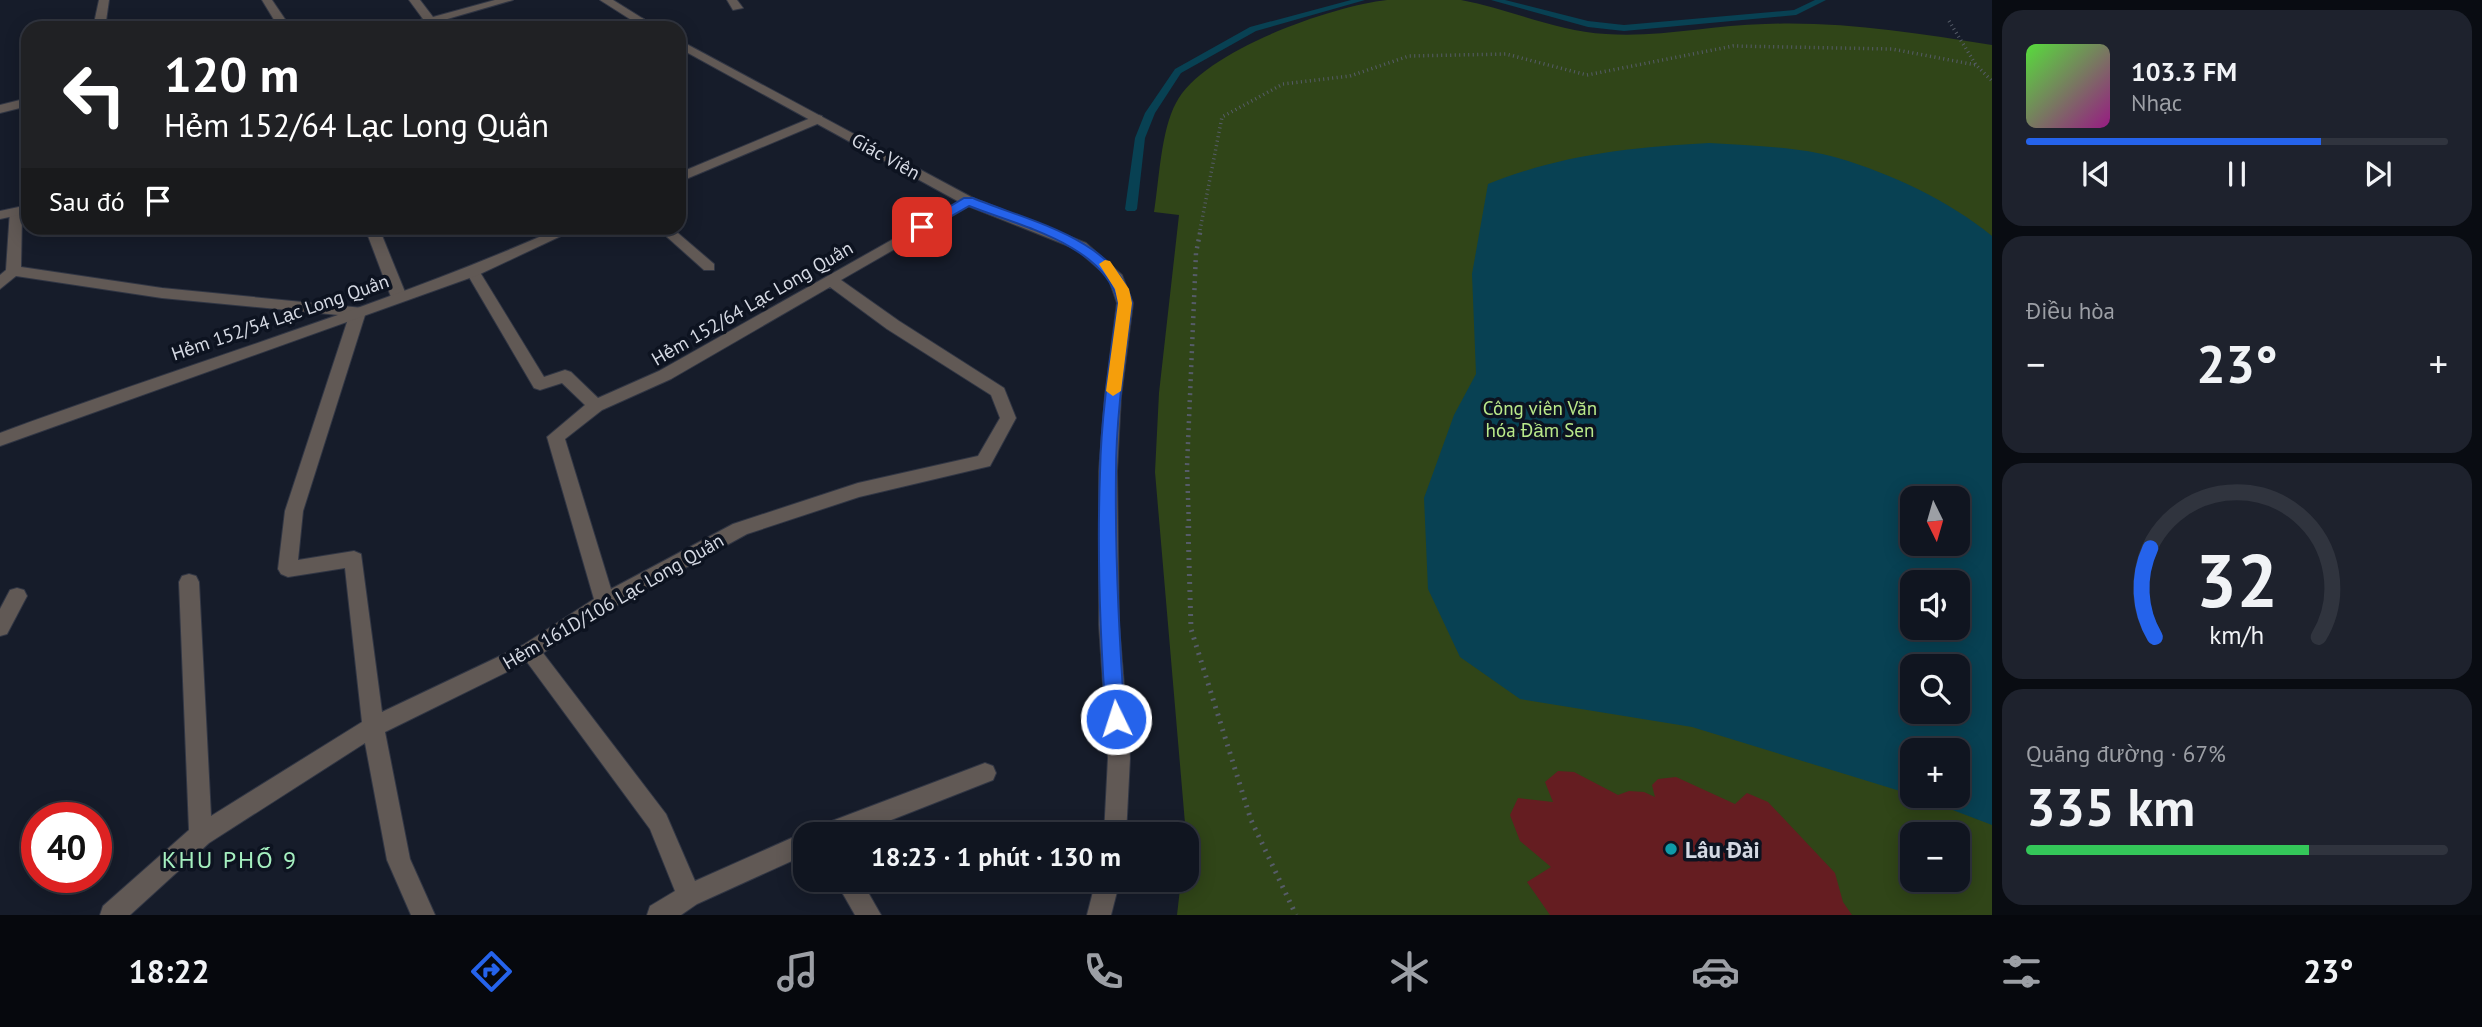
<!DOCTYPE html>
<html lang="vi">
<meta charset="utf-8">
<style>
:root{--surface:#101520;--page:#1e222d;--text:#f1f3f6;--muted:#9c9fa5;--line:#30343e;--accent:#2563eb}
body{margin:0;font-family:"PT Sans",sans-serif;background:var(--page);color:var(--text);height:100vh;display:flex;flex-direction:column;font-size:26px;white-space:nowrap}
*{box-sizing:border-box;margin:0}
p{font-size:23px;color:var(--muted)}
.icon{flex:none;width:38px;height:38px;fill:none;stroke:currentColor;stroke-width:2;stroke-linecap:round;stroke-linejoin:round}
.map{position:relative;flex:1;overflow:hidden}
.sheet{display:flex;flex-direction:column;gap:10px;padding:10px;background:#090c12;width:490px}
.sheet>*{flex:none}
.guide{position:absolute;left:21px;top:21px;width:665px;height:214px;border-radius:21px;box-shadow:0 4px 18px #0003,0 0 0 2px var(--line);background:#202124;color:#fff;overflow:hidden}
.needle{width:46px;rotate:175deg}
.tools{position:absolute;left:1900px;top:486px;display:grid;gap:14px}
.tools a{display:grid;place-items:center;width:70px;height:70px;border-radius:14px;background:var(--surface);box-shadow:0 4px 18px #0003,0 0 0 2px var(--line);font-size:35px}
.speed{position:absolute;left:21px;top:802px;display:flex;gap:14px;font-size:35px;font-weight:700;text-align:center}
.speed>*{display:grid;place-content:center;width:91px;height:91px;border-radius:50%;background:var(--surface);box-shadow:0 4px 18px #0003,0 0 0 2px var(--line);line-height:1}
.speed .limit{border:10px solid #d22;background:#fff;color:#111}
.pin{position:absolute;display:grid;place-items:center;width:60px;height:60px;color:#fff;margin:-30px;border-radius:14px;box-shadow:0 4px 10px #0006}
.me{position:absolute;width:77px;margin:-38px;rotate:356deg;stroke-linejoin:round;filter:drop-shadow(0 0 5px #0008)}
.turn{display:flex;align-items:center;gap:24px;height:147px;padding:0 28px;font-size:32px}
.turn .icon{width:91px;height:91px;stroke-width:2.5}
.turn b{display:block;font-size:49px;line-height:60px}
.then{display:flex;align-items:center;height:66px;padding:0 28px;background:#0003;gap:14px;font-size:26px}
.big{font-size:52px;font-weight:700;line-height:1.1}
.sheet .card{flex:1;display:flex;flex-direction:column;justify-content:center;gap:10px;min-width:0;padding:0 24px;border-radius:21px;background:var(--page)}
.sheet .dial{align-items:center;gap:0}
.dial svg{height:182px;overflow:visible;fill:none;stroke:var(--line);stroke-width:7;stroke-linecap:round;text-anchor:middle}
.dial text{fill:var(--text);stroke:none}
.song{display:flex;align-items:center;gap:21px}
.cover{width:84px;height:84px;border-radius:10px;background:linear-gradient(135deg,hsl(110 70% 55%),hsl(310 70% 35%))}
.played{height:7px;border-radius:4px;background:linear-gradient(90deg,var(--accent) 70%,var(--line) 70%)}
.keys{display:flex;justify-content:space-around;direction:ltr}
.heat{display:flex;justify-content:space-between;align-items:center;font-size:38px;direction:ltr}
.charge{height:10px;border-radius:5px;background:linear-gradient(90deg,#34c759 67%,var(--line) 0)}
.trip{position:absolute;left:793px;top:822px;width:406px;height:70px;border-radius:21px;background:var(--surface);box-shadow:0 4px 18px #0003,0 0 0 2px var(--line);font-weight:700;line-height:70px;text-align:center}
.dock{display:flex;height:112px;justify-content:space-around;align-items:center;background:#06080d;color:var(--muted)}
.dock .icon{width:49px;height:49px}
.dock .on{color:var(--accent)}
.dock b{font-size:32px;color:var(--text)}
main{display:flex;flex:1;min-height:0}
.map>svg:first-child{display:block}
.green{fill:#304518;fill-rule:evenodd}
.water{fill:#084153;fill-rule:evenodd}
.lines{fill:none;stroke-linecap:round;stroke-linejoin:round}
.stream{fill:#084153;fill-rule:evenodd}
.building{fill:#651d21}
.service-casing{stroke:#313644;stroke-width:2}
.minor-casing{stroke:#313644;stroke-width:2}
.tertiary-casing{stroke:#313644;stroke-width:2}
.path-far2{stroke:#565c68;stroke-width:3.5;stroke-dasharray:1 3.5;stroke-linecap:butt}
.path-far1{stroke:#565c68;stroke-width:4.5;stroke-dasharray:2 5;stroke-linecap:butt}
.path{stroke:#565c68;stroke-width:5;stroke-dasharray:2 6;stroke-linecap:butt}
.service{fill:#615955;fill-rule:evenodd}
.minor{fill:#615955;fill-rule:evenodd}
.tertiary{fill:#615955;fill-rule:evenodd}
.route{fill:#2563eb;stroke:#184099;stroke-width:2}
.slow{fill:#f59e0b}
.culture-dot{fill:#0f9aa8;stroke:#0d1320;stroke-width:2.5}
.labels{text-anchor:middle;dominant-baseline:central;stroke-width:7;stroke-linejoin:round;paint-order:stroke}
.street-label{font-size:19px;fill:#d5d9e3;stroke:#0d1320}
.park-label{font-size:19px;fill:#bae98a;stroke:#0d1320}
.near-poi-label{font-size:23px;font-weight:bold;fill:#d5d9e3;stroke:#0d1320;text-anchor:start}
.near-neighbourhood-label{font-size:24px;letter-spacing:2px;fill:#a5f0c0;stroke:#0d1320}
</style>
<main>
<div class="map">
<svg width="1992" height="915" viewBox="0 0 1992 915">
<rect width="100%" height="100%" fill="#161c2a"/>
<!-- green -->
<path class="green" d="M1461,0C1510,9 1555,31 1606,34C1658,38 1712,25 1765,24C1842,21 1916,33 1992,45V915H1177L1181,880H1186V835L1155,472L1159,393L1179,215L1154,212C1159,181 1161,130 1176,103C1202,51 1332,6 1387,0C1411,0 1437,0 1461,0ZM1913,499H1958V544H1913ZM1913,583H1958V628H1913ZM1913,667H1958V712H1913ZM1913,751H1958V796H1913ZM1913,835H1958V880H1913Z"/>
<!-- water -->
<path class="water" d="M1709,143C1751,146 1797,146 1838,158C1892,174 1948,200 1992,236V825L1916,796H1958V751H1913V795L1692,727L1520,699L1460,657L1428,589L1424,498L1454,415L1476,374L1472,274L1488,184C1560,155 1631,147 1709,143ZM1913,499H1958V544H1913ZM1913,583H1958V628H1913ZM1913,667H1958V712H1913Z"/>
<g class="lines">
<!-- stream -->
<g class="stream">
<polygon points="1351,0 1365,0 1256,31 1181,73 1155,113 1145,138 1137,209 1135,211 1127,211 1125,209 1135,138 1145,113 1175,69 1250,27"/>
<polygon points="1491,0 1505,0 1588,21 1624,25 1794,10 1815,0 1826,0 1796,15 1624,31 1588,27"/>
</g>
</g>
<!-- building -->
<polygon class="building" points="1558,771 1574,772 1618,795 1629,791 1644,792 1655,797 1652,785 1658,779 1676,777 1735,804 1747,793 1768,802 1835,873 1843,902 1852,915 1550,915 1527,882 1551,867 1520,841 1510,815 1518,798 1553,802 1545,782"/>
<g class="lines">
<!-- service casing -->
<g class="service-casing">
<g id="service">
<polygon points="99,0 109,0 105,28 93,28"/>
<polygon points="262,0 272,0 291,28 279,28"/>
<polygon points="409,0 420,0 433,17 495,0 513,0 437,22 442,28 430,28 428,25 397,28 423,19"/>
<polygon points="727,0 737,0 743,8 733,10"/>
<polygon points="28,98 28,106 0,113 0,105"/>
<path d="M968,197L973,198V204L841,280L899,321L1004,388L1016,418L990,466L859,497L747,534L612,608L543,653L666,814L695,881L805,832L812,835H805V855L697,904L681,915H647L650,906L675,891L650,829L527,662L385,732L410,859L435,915H411L387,860L365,743L209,843L130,915H100L103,906L189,830L179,582L182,576L189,574L196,576L199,582L211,816L362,722L345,568L288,577L281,574L278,569L285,511L349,316L162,298L16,276L0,289V275L6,270L10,210H20L22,213L21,267L162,288L363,308L366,312L303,511L298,560L354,551L361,554L382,712L523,645L594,599L547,437L585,405L562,383L540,390L534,388L466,272L468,269H478L544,377L565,370L571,372L598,398L659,371ZM830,287L887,329L991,395L1000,418L978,456L858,483L733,524L611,589L565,439L602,410L671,379Z"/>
<polygon points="365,228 379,228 407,297 404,300 394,300 391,297"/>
<polygon points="657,228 672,228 714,264 714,270 704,270"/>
<polygon points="17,588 24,590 27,596 7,634 0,636 0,609 10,590"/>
<polygon points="985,763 993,766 996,773 993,780 853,835 813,835 816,827"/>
<polygon points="835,880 861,880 881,915 855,915"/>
</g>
</g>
<!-- minor casing -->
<g class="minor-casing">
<g id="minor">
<polygon points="640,18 644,19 644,23 630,28 613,28"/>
<polygon points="818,115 822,116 822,122 679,182 679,173"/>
<polygon points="28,205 28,213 0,219 0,211"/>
<path d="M560,228H578L478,275L0,446V433C186,364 379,308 560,228Z"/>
</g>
</g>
<!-- tertiary casing -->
<g class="tertiary-casing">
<g id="tertiary">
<polygon points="600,0 613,0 658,28 644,28"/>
<polygon points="679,40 973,198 1086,243 1122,275 1133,303 1121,396 1117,471 1119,625 1130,758 1126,835 1104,835 1108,758 1099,625 1099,471 1105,396 1117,303 1108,277 1076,249 963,204 679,48"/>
<polygon points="1096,880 1120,880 1111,915 1087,915"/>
</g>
</g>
<!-- path-far2 -->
<g class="path-far2">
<polyline points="1949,21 1976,65 1992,81"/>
<polyline points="1200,230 1222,117 1283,84 1350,76 1409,56 1506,54 1587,75 1733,46 1892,49 1976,65"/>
</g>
<!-- path-far1 -->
<polyline class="path-far1" points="1189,528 1187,467 1196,253 1201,228"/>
<!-- path -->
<polyline class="path" points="1188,526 1191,629 1251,820 1296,915"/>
<!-- service -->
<use href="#service" class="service"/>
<!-- minor -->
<use href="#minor" class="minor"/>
<!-- tertiary -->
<use href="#tertiary" class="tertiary"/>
</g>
<!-- route -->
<path class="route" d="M964,198H973C1025,220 1118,239 1132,303C1125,359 1116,416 1116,473C1115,555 1119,637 1125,719L1122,725L1116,728L1109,725L1106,719C1100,637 1097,555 1100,473C1101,416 1110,359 1118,303C1106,245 1017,225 969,206L927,230L916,227Z"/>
<!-- slow -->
<polygon class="slow" points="1105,260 1110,261 1129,289 1132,303 1121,391 1113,396 1106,391 1118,303 1115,289 1099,264"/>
<!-- markers -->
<circle class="culture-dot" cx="1671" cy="849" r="7"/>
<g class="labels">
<!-- street labels -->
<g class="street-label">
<text transform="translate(886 156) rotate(29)">Giác Viên</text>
<text transform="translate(752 303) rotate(-30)">Hẻm 152/64 Lạc Long Quân</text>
<text transform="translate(280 317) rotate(-19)">Hẻm 152/54 Lạc Long Quân</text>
<text transform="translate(613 601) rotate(-30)">Hẻm 161D/106 Lạc Long Quân</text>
</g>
<!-- park labels -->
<g class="park-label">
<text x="1540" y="408">Công viên Văn<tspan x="1540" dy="22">hóa Đầm Sen</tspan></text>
</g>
<!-- near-poi labels -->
<g class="near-poi-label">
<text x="1685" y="849">Lâu Đài</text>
</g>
<!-- near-neighbourhood labels -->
<g class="near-neighbourhood-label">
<text x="230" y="859">KHU PHỐ 9</text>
</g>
</g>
</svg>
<div class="tools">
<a><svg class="needle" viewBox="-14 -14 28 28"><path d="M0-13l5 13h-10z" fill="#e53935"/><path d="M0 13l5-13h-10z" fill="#9c9fa5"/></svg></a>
<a><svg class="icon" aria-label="sound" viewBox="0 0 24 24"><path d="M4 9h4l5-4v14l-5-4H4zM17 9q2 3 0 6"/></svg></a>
<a><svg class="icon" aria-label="search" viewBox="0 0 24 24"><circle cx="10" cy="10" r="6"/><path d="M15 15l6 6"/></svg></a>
<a>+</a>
<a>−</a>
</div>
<div class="speed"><div class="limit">40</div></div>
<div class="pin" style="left:922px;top:227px;background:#d93025"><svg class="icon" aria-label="arrive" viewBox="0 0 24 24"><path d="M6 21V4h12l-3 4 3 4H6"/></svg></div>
<svg class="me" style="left:1116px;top:719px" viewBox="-20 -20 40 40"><circle r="17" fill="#2563eb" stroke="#fff" stroke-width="3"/><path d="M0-11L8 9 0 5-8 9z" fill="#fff"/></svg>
<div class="trip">18:23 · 1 phút · 130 m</div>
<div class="guide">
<div class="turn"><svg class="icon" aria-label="left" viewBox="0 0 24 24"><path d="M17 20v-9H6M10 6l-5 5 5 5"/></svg><div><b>120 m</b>Hẻm 152/64 Lạc Long Quân</div></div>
<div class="then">Sau đó<svg class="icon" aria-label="arrive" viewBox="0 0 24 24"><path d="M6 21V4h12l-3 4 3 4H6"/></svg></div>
</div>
</div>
<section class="sheet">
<div class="card">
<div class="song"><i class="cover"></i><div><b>103.3 FM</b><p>Nhạc</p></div></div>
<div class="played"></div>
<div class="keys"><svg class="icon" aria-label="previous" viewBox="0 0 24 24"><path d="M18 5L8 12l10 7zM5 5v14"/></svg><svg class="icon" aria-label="pause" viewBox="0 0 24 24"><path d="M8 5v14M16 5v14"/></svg><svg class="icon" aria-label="next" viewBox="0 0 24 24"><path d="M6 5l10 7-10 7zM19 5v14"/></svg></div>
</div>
<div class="card"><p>Điều hòa</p>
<div class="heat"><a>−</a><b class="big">23°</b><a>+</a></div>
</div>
<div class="card dial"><svg viewBox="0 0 100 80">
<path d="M14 69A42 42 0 1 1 86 69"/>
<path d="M14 69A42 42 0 0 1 12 30" stroke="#2563eb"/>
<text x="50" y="56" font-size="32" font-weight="700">32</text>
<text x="50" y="72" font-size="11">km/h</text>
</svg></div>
<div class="card"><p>Quãng đường · 67%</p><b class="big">335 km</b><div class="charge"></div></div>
</section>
</main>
<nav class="dock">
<b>18:22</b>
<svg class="icon on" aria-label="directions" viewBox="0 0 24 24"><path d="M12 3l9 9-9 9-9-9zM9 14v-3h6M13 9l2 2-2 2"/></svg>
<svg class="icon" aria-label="music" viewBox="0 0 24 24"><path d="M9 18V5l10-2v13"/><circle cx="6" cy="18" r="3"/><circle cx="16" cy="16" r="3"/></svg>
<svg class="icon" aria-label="phone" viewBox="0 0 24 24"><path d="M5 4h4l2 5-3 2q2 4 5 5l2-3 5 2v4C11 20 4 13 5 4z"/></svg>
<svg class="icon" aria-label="climate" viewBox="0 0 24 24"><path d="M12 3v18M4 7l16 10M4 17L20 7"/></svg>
<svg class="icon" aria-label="car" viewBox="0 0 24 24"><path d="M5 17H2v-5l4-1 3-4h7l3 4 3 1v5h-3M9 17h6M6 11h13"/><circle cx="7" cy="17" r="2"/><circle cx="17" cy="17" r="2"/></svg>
<svg class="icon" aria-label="filters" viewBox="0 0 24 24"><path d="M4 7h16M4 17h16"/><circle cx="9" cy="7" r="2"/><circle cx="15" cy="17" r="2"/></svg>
<b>23°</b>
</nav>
